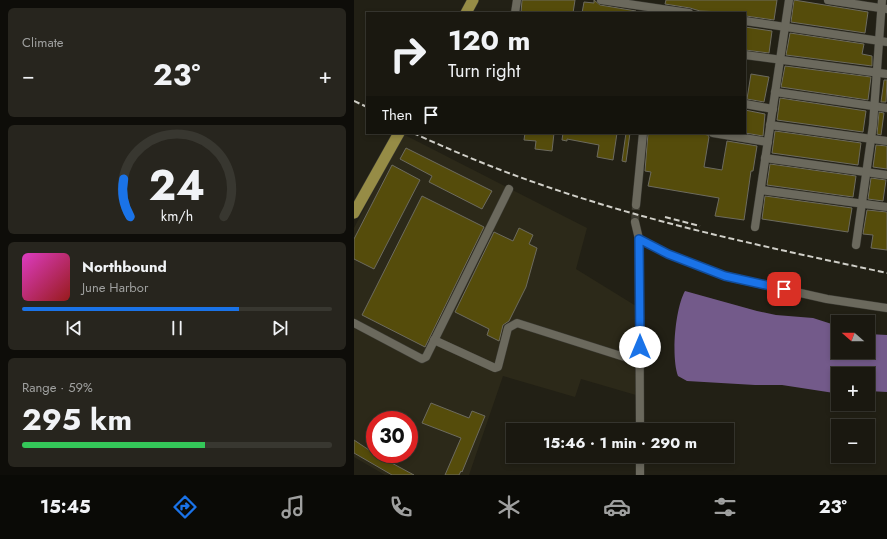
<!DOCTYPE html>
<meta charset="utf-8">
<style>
:root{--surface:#1a1810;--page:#27251e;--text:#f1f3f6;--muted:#9fa09f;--line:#383730;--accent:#1a73e8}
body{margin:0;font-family:Jost,sans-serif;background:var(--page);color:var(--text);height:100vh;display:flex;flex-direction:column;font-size:15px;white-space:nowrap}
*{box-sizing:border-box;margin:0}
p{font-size:13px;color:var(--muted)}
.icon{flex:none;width:22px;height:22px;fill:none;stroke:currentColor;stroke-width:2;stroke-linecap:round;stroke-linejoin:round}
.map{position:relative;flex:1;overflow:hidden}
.details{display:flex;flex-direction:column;gap:8px;padding:8px;background:#0e0d09;width:354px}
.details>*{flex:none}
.hud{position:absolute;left:12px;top:12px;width:380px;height:122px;border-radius:0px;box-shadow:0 2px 6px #0003,0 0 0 1px var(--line);background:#1a1810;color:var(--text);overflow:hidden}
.needle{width:26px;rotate:290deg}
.fabs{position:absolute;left:477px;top:315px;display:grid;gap:8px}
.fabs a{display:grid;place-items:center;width:44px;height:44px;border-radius:0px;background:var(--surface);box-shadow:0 2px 6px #0003,0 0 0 1px var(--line);font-size:20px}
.speed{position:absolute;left:12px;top:411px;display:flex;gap:8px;font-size:20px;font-weight:700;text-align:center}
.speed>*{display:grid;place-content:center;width:52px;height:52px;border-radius:50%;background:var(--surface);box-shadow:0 2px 6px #0003,0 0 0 1px var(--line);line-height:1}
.speed .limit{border:6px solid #d22;background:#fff;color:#111}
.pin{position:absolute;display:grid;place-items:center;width:34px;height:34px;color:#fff;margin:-17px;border-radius:8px;box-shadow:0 2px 6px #0006}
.me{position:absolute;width:44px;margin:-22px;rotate:0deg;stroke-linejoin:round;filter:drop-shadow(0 0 3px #0008)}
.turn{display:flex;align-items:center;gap:14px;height:84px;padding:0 16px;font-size:18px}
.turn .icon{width:52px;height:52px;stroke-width:2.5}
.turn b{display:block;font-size:28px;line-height:34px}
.then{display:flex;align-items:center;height:38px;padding:0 16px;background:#0003;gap:8px;font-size:15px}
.big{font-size:30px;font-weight:700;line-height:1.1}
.details .card{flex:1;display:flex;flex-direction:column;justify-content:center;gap:6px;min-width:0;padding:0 14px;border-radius:6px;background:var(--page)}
.details .dial{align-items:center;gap:0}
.dial svg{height:104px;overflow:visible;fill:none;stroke:var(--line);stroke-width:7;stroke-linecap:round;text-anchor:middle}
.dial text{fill:var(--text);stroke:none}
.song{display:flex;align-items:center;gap:12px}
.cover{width:48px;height:48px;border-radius:6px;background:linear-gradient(135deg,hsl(310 70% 55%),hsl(0 70% 35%))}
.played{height:4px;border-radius:2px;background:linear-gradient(90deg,var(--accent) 70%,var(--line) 70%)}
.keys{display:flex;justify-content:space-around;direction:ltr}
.heat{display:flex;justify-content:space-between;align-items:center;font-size:22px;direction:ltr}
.charge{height:6px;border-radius:3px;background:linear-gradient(90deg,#34c759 59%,var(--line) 0)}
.trip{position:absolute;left:152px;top:423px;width:228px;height:40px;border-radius:0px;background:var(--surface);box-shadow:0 2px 6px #0003,0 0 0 1px var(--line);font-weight:700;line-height:40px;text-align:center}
.tabs{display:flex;height:64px;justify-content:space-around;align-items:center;background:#0a0a06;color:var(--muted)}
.tabs .icon{width:28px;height:28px}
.tabs .selected{color:var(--accent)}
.tabs b{font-size:18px;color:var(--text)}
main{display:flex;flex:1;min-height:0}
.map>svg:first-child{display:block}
.built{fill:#2c2919;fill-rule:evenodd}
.water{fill:#735a8a}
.building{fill:#554c0b;stroke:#6d6b5f}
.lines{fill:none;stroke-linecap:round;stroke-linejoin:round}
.minor-tunnel{stroke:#403e33;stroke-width:8;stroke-dasharray:8 4;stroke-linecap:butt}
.minor-casing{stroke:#3b3a33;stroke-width:9}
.major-casing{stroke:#3b3a33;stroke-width:12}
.minor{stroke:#6b695d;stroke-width:8}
.major{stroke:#968c46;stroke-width:11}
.rail{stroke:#d0cfc8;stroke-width:2;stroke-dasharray:6 3;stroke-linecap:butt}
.route-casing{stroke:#114b97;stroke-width:10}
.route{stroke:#1a73e8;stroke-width:7}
</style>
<main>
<section class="details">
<div class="card"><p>Climate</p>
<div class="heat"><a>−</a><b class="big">23°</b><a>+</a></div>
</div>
<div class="card dial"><svg viewBox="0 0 100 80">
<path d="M14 69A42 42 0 1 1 86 69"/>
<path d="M14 69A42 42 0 0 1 9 40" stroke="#1a73e8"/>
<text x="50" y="56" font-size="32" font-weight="700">24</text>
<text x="50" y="72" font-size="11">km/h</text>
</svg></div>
<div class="card">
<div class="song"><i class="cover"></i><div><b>Northbound</b><p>June Harbor</p></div></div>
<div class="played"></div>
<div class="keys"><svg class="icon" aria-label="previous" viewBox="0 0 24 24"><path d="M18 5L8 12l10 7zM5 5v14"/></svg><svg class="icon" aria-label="pause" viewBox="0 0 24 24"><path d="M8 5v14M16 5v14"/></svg><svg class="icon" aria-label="next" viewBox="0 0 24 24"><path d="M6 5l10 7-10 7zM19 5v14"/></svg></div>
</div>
<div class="card"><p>Range · 59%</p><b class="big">295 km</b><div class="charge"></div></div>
</section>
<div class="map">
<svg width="533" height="475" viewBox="0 0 533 475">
<rect width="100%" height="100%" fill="#222015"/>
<!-- built -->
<path class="built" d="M49,134L233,228L222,269L282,306V395L227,379L221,397L149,376L115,475H31L0,457V228ZM21,420H55V454H21Z"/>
<!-- water -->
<path class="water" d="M331,291L403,311L422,315L459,318L484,326V352H514V334L533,335V392L514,391V374H484V392L480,393L428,385H401L333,381L324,376C317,357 321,309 331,291Z"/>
<!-- building -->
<g class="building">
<polygon points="168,0 221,0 219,13 167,13"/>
<polygon points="240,0 246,5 282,11 281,13 228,13 230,2 240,3"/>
<polygon points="312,0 423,0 420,20 392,16 392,13 346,11 336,8 311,4"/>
<polygon points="440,0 514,12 511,33 437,22"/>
<polygon points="391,27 418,31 415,53 391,50"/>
<polygon points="436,33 510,44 508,54 518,56 518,66 432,55"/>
<polygon points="431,66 517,77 514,100 427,87"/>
<polygon points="397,74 415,77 410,102 393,99"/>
<polygon points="530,80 533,80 532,102 527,102"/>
<polygon points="426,98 512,111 509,132 423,120"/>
<polygon points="391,110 411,114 409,136 391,133"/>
<polygon points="525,112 530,113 527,135 523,134"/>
<polygon points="421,131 507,143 504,165 418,153"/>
<polygon points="171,133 200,133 198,151 181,149 182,141 170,140"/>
<polygon points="209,133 263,133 259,160 243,157 245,145 213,139 213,141 208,140"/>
<polygon points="272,133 276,133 272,162 268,161"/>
<polygon points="294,133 343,133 354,135 355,137 350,167 368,170 373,141 403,146 399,171 397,171 390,220 361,216 365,198 294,186 297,172 291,171"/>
<polygon points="522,145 533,146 533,169 519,167"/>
<polygon points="52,148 138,191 128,209 75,182 78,176 46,159"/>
<polygon points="416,164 502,176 499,197 413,185"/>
<polygon points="38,165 66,180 20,269 0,259 0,239"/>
<polygon points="517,178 532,180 529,201 514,199"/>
<polygon points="68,196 130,227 71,347 8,315"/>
<polygon points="411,196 498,208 494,232 408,219"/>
<polygon points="513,210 533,212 533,250 517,248 519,235 509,234"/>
<polygon points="165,228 179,235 175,244 183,248 172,287 155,321 149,325 145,341 133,335 135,329 101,312 140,232 159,241"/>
<polygon points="77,403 115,418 118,411 131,416 108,472 107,471 105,475 91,475 107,438 68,423"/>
<polygon points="0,440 21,454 60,475 38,475 0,453"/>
</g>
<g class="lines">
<!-- minor-tunnel -->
<polyline class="minor-tunnel" points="281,222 282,205"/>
<!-- minor casing -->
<g class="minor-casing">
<g id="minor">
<polyline points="247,0 335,13"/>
<polyline points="474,0 533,9"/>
<polyline points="161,13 163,0"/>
<polyline points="391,21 533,42"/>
<polyline points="391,55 533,74"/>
<polyline points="421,92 533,108"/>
<polyline points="391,104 419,109"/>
<polyline points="416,125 533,141"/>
<polyline points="359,133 414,142"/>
<polyline points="411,158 533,175"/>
<polyline points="407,190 533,207"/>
<polyline points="282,205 289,133"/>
<polyline points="281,222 285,239"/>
<polyline points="401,227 435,0"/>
<polyline points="502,245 519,125 528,0"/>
<polyline points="0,323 68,359 72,357 155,189"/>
<polyline points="80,340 141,368 144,367 154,328 163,323 286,362"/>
<polyline points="286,430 285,239 314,254 371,276 473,299 533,308"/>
<polyline points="286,456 286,475"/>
</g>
</g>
<!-- major casing -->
<g class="major-casing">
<g id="major">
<polyline points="112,13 119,0"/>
<polyline points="0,213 45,133"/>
</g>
</g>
<!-- minor -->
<use href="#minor" class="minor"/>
<!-- major -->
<use href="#major" class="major"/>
<!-- rail -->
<g class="rail">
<polyline points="0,101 13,107"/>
<path d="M59,133C101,152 144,170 188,185C300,224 417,248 533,273"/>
<polyline points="311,217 346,226"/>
</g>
</g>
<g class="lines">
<!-- route casing -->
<g class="route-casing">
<polyline id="route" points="286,347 285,239 314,254 371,276 430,289"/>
</g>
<!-- route -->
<use href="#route" class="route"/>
</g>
</svg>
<div class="fabs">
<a><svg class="needle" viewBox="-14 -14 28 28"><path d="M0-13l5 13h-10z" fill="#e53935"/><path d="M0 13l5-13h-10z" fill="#9fa09f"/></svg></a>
<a>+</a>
<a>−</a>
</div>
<div class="speed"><div class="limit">30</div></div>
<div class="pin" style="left:430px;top:289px;background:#d93025"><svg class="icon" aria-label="arrive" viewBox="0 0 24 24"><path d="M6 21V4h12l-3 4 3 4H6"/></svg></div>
<svg class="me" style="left:286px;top:347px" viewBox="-20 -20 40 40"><circle r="19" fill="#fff"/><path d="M0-13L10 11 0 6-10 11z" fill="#1a73e8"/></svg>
<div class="trip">15:46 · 1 min · 290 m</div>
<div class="hud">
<div class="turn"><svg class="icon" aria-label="right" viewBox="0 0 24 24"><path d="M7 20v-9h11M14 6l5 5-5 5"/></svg><div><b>120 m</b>Turn right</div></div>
<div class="then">Then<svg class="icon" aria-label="arrive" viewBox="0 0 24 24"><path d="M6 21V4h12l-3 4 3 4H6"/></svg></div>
</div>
</div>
</main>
<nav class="tabs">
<b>15:45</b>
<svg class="icon selected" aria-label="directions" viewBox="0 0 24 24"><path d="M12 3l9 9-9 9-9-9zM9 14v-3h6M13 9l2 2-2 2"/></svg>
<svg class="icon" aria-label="music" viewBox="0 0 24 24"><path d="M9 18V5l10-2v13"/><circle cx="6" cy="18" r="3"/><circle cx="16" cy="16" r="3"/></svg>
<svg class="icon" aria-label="phone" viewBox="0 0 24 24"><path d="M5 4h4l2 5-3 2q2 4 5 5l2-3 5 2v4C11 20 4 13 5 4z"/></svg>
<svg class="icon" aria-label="climate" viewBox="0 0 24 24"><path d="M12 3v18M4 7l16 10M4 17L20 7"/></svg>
<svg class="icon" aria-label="car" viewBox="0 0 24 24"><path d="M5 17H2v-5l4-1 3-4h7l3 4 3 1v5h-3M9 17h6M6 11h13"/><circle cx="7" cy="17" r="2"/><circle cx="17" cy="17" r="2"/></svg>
<svg class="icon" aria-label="filters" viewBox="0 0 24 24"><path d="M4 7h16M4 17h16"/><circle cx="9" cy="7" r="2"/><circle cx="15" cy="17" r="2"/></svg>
<b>23°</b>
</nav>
